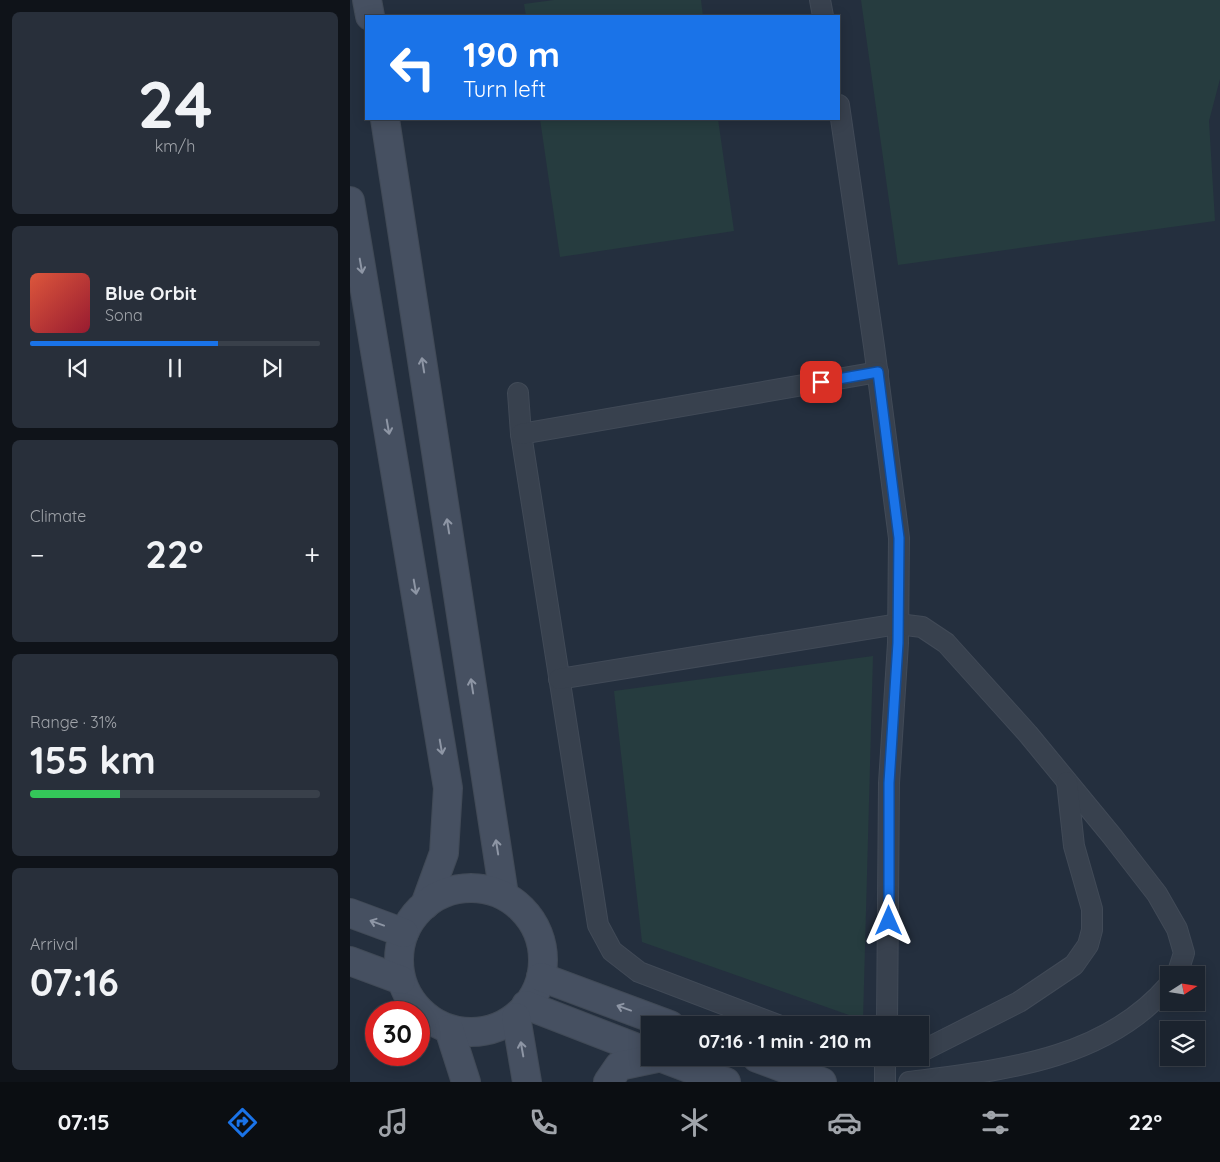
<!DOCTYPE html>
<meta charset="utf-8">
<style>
:root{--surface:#1b232e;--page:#282f3a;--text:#f1f3f6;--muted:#a0a4aa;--line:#39404a;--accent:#1a73e8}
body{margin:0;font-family:Quicksand,sans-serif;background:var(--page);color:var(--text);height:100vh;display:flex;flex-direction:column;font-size:19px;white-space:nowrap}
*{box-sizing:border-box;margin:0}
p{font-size:16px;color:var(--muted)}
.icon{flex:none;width:28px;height:28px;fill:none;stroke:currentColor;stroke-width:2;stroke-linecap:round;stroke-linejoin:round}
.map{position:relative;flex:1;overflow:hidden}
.panel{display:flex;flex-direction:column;gap:12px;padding:12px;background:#0f1319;width:350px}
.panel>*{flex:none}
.hud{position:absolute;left:15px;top:15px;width:475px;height:105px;border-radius:0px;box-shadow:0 2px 12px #0003,0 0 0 1px var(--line);background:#1a73e8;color:#fff;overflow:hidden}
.needle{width:32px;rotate:78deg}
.fabs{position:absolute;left:810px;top:966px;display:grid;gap:10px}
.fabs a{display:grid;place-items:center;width:45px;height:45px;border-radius:0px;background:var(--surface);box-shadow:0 2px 12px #0003,0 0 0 1px var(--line);font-size:25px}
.speed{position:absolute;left:15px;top:1001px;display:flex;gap:10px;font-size:25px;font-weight:700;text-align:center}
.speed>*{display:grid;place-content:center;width:65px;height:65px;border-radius:50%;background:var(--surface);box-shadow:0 2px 12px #0003,0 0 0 1px var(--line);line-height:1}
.speed .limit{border:8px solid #d22;background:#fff;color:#111}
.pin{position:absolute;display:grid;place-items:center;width:42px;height:42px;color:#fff;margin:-21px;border-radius:10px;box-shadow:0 2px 8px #0006}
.me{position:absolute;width:55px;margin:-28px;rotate:0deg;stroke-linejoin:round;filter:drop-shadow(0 0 4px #0008)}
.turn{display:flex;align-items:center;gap:18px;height:105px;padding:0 15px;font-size:22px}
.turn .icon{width:65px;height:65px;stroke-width:2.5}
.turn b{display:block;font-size:35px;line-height:42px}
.big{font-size:38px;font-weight:700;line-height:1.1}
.panel .tile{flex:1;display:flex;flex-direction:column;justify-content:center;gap:8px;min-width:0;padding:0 18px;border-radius:8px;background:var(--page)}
.panel .dial{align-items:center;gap:0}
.dial b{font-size:65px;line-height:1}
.song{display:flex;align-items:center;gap:15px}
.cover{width:60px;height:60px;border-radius:8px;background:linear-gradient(135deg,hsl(10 70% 55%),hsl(350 70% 35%))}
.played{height:5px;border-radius:2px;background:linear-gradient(90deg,var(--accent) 65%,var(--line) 65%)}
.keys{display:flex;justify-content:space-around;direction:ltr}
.heat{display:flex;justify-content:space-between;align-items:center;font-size:28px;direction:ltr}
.charge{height:8px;border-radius:4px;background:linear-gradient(90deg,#34c759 31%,var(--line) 0)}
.trip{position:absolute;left:291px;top:1016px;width:288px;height:50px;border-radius:0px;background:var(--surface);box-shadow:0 2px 12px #0003,0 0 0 1px var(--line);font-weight:700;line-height:50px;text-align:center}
.dock{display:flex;height:80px;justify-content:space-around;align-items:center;background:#0b0e12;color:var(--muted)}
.dock .icon{width:35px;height:35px}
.dock .selected{color:var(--accent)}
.dock b{font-size:22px;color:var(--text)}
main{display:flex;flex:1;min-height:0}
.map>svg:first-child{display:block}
.green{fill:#263c3f}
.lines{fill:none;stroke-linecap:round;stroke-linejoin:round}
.street-casing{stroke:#414a57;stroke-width:22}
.secondary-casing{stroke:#414a57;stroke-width:30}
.street{stroke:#38414e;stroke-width:20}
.secondary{stroke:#465061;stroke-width:28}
.oneway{stroke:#8e96a5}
.route-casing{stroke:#114b97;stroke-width:12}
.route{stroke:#1a73e8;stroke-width:9}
</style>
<main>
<section class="panel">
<div class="tile dial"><b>24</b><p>km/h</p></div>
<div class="tile">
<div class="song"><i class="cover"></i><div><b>Blue Orbit</b><p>Sona</p></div></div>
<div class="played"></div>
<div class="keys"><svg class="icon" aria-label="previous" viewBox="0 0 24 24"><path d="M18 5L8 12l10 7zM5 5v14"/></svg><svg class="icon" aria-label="pause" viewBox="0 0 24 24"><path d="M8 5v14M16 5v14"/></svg><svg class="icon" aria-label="next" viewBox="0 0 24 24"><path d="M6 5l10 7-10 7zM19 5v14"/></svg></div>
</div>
<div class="tile"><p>Climate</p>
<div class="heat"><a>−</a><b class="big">22°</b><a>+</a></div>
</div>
<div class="tile"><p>Range · 31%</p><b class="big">155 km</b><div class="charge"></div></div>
<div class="tile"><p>Arrival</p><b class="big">07:16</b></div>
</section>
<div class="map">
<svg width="870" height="1082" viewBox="0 0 870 1082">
<rect width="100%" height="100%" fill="#242f3e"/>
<!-- green -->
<g class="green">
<polygon points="204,0 351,0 353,16 176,16 174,4"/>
<polygon points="511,0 870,0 870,79 859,121 865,221 548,265"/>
<polygon points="190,119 368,119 384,231 210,257"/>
<polygon points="523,656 513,1020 292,942 264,691"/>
</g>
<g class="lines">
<!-- street casing -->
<g class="street-casing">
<g id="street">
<polyline points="470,0 473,16"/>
<polyline points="489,105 524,346 549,538 548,643 539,783 537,1025"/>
<polyline points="168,393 171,434 248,925 262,951 289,972 428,1025"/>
<polyline points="171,434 528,372"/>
<polyline points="209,679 548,624 572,627 596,643 678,734 762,836 807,894 827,929 834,953 827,975"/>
<polyline points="570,1052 669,1002 724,965 738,945 742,930 742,909 724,846 717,782"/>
<polyline points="535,1082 535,1058"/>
<path d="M559,1082C652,1070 753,1061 819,985"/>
</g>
</g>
<!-- secondary casing -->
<g class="secondary-casing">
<g id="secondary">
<polyline points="17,0 20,16"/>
<polyline points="35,119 154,895"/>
<polyline points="0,201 98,788 94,853 75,905"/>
<circle cx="121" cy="960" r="72"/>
<polyline points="0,913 54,933"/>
<polyline points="0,961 51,980"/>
<polyline points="191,977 320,1025"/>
<polyline points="176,1005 300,1053"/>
<polyline points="166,1017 177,1082"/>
<polyline points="99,1029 116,1082"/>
<polyline points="312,1058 376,1082"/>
<polyline points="407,1058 472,1082"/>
<polyline points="258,1082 269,1066 307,1058"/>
</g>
</g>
<!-- street -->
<use href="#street" class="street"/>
<!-- secondary -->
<use href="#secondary" class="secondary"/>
</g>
<!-- one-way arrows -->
<defs><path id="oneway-shaft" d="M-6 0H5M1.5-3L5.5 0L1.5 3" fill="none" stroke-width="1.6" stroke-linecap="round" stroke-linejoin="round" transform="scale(1.25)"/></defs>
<g class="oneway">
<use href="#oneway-shaft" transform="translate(11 266) rotate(80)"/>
<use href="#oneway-shaft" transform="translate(73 365) rotate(-99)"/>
<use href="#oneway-shaft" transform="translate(38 427) rotate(80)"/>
<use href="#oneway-shaft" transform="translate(98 526) rotate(-99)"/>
<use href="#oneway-shaft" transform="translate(65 587) rotate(80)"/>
<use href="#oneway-shaft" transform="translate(122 686) rotate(-99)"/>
<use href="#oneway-shaft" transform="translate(91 747) rotate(80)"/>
<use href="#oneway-shaft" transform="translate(147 847) rotate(-99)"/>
<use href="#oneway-shaft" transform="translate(27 923) rotate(-160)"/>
<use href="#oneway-shaft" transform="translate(274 1008) rotate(-160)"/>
<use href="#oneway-shaft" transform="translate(172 1049) rotate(-100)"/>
</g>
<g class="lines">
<!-- route casing -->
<g class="route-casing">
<polyline id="route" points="471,382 528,372 549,538 548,643 539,783 539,921"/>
</g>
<!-- route -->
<use href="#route" class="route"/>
</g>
</svg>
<div class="fabs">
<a><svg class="needle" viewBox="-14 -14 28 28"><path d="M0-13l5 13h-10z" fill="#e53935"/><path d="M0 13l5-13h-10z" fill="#a0a4aa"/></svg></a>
<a><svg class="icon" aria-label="layers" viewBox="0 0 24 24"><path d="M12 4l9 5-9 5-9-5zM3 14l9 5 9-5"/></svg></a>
</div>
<div class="speed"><div class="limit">30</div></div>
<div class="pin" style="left:471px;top:382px;background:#d93025"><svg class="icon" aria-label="arrive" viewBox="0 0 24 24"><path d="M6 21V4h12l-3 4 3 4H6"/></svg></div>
<svg class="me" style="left:539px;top:921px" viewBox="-20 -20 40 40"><path d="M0-17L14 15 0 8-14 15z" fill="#1a73e8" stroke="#fff" stroke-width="4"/></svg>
<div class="trip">07:16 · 1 min · 210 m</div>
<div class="hud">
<div class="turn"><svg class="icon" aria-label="left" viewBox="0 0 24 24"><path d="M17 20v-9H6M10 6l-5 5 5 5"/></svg><div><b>190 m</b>Turn left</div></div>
</div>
</div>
</main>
<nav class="dock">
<b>07:15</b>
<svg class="icon selected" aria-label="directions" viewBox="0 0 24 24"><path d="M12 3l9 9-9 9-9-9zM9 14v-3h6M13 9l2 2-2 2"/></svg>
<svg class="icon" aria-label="music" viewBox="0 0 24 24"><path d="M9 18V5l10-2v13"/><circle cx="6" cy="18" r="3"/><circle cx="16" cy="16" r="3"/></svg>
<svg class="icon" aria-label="phone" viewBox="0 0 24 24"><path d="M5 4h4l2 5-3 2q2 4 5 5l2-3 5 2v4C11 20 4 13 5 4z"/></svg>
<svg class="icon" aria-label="climate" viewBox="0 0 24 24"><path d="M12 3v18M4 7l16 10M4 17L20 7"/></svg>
<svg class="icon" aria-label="car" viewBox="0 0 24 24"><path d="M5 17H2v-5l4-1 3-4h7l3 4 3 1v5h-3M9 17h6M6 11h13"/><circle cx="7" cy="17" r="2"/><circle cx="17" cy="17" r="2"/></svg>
<svg class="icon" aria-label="filters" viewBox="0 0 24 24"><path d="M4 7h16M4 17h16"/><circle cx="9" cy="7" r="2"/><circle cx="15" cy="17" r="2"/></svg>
<b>22°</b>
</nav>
